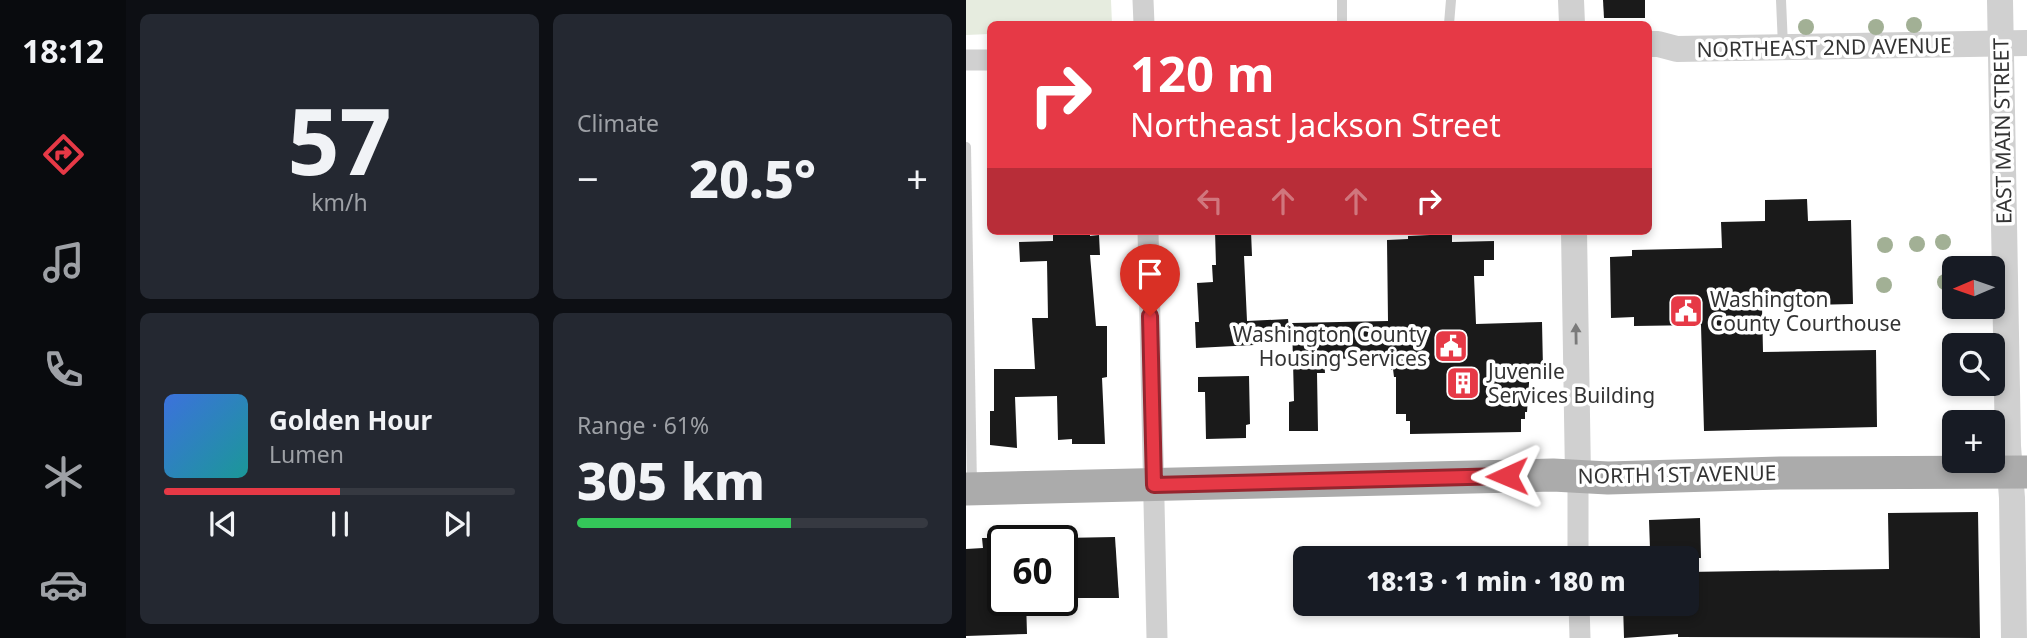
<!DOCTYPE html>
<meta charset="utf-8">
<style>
:root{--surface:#171b24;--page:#242831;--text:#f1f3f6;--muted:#9ea1a6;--line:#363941;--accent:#e63946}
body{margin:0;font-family:"Noto Sans",sans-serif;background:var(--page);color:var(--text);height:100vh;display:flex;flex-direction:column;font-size:26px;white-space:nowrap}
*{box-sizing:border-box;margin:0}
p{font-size:23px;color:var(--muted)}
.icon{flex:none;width:38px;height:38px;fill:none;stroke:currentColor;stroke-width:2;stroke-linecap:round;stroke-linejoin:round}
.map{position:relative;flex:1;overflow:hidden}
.sheet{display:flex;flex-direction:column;gap:14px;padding:14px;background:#0d0f14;width:840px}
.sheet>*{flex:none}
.top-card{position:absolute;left:21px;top:21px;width:665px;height:214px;border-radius:10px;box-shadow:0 4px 10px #0003;background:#e63946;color:#fff;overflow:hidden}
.needle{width:46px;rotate:268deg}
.tools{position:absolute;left:976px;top:256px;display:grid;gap:14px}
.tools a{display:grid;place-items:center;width:63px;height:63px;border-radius:10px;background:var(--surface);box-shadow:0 4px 10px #0003;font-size:35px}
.speed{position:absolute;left:21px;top:525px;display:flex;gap:14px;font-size:35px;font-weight:700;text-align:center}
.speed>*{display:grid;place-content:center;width:91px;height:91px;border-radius:50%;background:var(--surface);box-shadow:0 4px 10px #0003;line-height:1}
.speed .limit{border:4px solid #111;border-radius:10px;background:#fff;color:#111}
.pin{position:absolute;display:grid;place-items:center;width:60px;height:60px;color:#fff;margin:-72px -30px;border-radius:50% 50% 50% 0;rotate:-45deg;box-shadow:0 0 7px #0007}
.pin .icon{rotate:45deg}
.me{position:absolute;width:77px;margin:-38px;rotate:269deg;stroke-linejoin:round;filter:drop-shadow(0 0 5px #0008)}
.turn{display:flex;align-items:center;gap:24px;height:147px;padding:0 28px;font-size:32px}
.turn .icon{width:91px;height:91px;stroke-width:2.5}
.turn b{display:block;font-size:49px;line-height:60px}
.lanes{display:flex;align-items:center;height:66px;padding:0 28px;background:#0003;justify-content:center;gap:35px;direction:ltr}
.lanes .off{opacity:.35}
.big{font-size:52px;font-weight:800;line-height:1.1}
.sheet .widget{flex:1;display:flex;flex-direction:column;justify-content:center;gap:10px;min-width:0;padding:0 24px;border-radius:10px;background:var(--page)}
.sheet .dial{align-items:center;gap:0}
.dial b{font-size:91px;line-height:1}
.song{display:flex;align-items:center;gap:21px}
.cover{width:84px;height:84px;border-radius:10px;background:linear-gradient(135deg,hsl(220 70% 55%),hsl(180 70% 35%))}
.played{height:7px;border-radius:4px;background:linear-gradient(90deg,var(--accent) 50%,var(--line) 50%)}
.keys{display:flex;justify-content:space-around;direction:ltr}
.heat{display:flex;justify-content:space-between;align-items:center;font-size:38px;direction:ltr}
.charge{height:10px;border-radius:5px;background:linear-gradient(90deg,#34c759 61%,var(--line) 0)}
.sheet .tiles{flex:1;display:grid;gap:14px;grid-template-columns:repeat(2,1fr)}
.trip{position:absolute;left:327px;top:546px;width:406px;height:70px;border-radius:10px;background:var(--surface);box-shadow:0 4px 10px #0003;font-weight:800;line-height:70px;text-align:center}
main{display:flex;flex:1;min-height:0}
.tab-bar{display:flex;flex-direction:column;width:126px;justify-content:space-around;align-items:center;background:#090b0e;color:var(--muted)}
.tab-bar .icon{width:49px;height:49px}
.tab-bar .current{color:var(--accent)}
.tab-bar b{font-size:32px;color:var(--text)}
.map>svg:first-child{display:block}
.green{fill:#e6ecdf}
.building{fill:#1a1a1a}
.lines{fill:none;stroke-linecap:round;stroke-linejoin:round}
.service{stroke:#d0d0d0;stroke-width:10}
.minor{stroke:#d0d0d0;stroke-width:21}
.tertiary{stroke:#d0d0d0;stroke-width:26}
.primary{stroke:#ababab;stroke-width:33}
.tree{fill:#a2b095}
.oneway{fill:#7a7a7a}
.route-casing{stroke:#96252e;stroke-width:18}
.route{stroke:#e63946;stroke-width:12}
.labels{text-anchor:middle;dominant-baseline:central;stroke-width:7;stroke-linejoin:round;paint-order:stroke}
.street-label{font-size:21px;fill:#333;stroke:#fff}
.poi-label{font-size:21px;fill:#333;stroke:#fff;text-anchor:start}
</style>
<main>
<nav class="tab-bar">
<b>18:12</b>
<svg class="icon current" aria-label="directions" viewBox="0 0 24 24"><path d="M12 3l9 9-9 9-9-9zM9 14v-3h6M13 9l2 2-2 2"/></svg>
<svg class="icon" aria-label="music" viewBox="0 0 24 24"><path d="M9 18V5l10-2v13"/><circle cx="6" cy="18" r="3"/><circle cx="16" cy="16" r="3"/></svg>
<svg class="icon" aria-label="phone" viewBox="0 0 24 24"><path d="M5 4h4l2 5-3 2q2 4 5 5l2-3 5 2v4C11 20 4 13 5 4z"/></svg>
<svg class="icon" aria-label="climate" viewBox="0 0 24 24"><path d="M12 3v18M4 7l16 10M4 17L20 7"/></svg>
<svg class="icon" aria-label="car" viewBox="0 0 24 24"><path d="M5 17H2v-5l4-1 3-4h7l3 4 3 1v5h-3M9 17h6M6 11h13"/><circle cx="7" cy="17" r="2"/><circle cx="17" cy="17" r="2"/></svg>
</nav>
<section class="sheet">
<div class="tiles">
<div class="widget dial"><b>57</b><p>km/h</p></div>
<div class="widget"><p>Climate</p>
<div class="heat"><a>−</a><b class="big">20.5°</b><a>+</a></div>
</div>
<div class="widget">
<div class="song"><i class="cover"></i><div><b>Golden Hour</b><p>Lumen</p></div></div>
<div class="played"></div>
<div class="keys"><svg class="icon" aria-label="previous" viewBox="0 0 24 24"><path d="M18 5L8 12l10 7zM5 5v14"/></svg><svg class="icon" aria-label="pause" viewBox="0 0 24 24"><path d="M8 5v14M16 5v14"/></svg><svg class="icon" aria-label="next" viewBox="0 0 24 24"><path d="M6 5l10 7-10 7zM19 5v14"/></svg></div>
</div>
<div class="widget"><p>Range · 61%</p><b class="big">305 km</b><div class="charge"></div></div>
</div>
</section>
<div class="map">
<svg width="1061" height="638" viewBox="0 0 1061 638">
<rect width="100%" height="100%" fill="#fff"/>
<!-- green -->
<polygon class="green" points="0,0 145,0 146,24 24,24 24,34 0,35"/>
<!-- building -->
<g class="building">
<polygon points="637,0 679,0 679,18 638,18"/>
<polygon points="841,199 842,221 885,220 887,304 796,306 797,352 910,350 911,427 738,431 735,325 668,326 668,317 645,318 644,257 666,256 666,250 756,248 755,222 799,221 799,200"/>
<polygon points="87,231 124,231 124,236 133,235 134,255 124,255 130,326 141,326 141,377 136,378 139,444 106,444 106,439 92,440 91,396 49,397 51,448 24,445 24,411 28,411 28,369 69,369 66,318 82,318 81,261 54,262 53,242 87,241"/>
<polygon points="249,231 285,231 286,256 278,256 281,321 322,319 324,336 288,337 288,345 230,348 229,322 233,322 231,283 247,282 246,265 250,265"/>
<polygon points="486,234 486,242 528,241 528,260 518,260 518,276 508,276 510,324 576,322 577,369 564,369 561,412 559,412 559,419 555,419 555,432 444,434 444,421 440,421 440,414 430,414 430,377 428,377 427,369 425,370 425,358 358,359 359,373 351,373 352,431 323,431 323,402 328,401 326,323 422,321 421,240 442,239 442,236"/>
<polygon points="283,376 284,424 280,425 280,438 240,439 239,392 232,392 232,377"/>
<polygon points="1012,512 1014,638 712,637 712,634 658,638 657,604 721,604 721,572 923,569 922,513"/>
<polygon points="734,518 735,558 691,558 691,549 684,549 683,520"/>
<polygon points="149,537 153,598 96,598 96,538"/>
<polygon points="16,538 37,538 37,600 60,600 61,634 0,636 0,549 17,548"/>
</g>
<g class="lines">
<!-- service -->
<g class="service">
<polyline points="376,0 376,24"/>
<polyline points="815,0 817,46"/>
<polyline points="483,24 485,0"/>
<polyline points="0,147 6,486"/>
</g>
<!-- minor -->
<g class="minor">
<polyline points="177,0 178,24"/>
<polyline points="0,60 24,60"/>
<polyline points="182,231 191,638"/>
<polyline points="612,476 612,558"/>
<polyline points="613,604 614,638"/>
</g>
<!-- tertiary -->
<g class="tertiary">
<polyline points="605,0 606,24"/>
<polyline points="1034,0 1042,446 1046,498 1048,638"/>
<polyline points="682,44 692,44 711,49 1061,43"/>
<polyline points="608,231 612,476"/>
</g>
<!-- primary -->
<polyline class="primary" points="0,489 587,475 642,478 814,473 1061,472"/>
</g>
<!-- trees -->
<g class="tree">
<circle cx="948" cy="25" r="8"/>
<circle cx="840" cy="27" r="8"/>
<circle cx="910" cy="27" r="8"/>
<circle cx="977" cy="242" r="8"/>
<circle cx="951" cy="244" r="8"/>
<circle cx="919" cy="245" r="8"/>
<circle cx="979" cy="282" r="8"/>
<circle cx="918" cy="285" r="8"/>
</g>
<!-- one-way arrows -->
<defs><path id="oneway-solid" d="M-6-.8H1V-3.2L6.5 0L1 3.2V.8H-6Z" transform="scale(1.75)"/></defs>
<use class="oneway" href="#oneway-solid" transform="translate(610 334) rotate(-91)"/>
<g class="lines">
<!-- route casing -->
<g class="route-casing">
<polyline id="route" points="184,316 188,485 541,476"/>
</g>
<!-- route -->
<use href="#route" class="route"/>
</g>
<!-- icons -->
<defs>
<g id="civic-square" transform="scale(1.75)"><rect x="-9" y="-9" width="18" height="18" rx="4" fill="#e63946" stroke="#fff"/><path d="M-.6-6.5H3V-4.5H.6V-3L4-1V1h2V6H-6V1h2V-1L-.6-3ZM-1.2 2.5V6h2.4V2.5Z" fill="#fff"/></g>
<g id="building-square" transform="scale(1.75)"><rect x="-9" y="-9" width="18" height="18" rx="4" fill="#e63946" stroke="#fff"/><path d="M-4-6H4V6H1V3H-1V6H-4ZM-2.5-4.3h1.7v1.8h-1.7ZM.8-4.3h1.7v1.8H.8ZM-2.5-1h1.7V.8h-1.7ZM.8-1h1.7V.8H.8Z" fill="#fff"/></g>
</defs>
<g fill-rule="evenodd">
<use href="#civic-square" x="720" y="311"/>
<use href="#civic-square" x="485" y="346"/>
<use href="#building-square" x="497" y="383"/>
</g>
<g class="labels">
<!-- street labels -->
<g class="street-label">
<text transform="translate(858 47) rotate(-1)">NORTHEAST 2ND AVENUE</text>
<text transform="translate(1036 131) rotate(-91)">EAST MAIN STREET</text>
<text transform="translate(711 474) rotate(-1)">NORTH 1ST AVENUE</text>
</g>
<!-- poi labels -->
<g class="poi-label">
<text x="744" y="299">Washington<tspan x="744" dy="24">County Courthouse</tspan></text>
<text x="461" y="334" text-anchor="end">Washington County<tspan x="461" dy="24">Housing Services</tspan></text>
<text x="522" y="371">Juvenile<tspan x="522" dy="24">Services Building</tspan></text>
</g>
</g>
</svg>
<div class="tools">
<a><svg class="needle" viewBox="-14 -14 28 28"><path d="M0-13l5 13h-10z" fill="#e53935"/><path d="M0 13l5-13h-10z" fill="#9ea1a6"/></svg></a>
<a><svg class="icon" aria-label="search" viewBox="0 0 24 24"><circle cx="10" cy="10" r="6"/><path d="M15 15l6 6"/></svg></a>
<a>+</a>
</div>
<div class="speed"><div class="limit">60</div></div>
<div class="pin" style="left:184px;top:316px;background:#d93025"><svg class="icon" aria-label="arrive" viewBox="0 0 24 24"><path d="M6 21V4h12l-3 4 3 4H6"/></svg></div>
<svg class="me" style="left:541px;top:476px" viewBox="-20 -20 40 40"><path d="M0-17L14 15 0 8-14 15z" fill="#e63946" stroke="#fff" stroke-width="4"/></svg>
<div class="trip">18:13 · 1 min · 180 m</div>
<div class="top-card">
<div class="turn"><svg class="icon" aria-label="right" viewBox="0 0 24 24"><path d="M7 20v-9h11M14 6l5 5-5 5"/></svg><div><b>120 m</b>Northeast Jackson Street</div></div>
<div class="lanes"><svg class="icon off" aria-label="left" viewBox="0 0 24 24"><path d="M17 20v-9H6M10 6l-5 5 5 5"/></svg><svg class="icon off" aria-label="ahead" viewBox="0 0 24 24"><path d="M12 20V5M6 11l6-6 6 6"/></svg><svg class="icon off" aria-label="ahead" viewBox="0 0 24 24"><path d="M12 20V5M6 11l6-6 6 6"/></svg><svg class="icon" aria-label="right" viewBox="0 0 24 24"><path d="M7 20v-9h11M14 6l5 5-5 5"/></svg></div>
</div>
</div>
</main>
